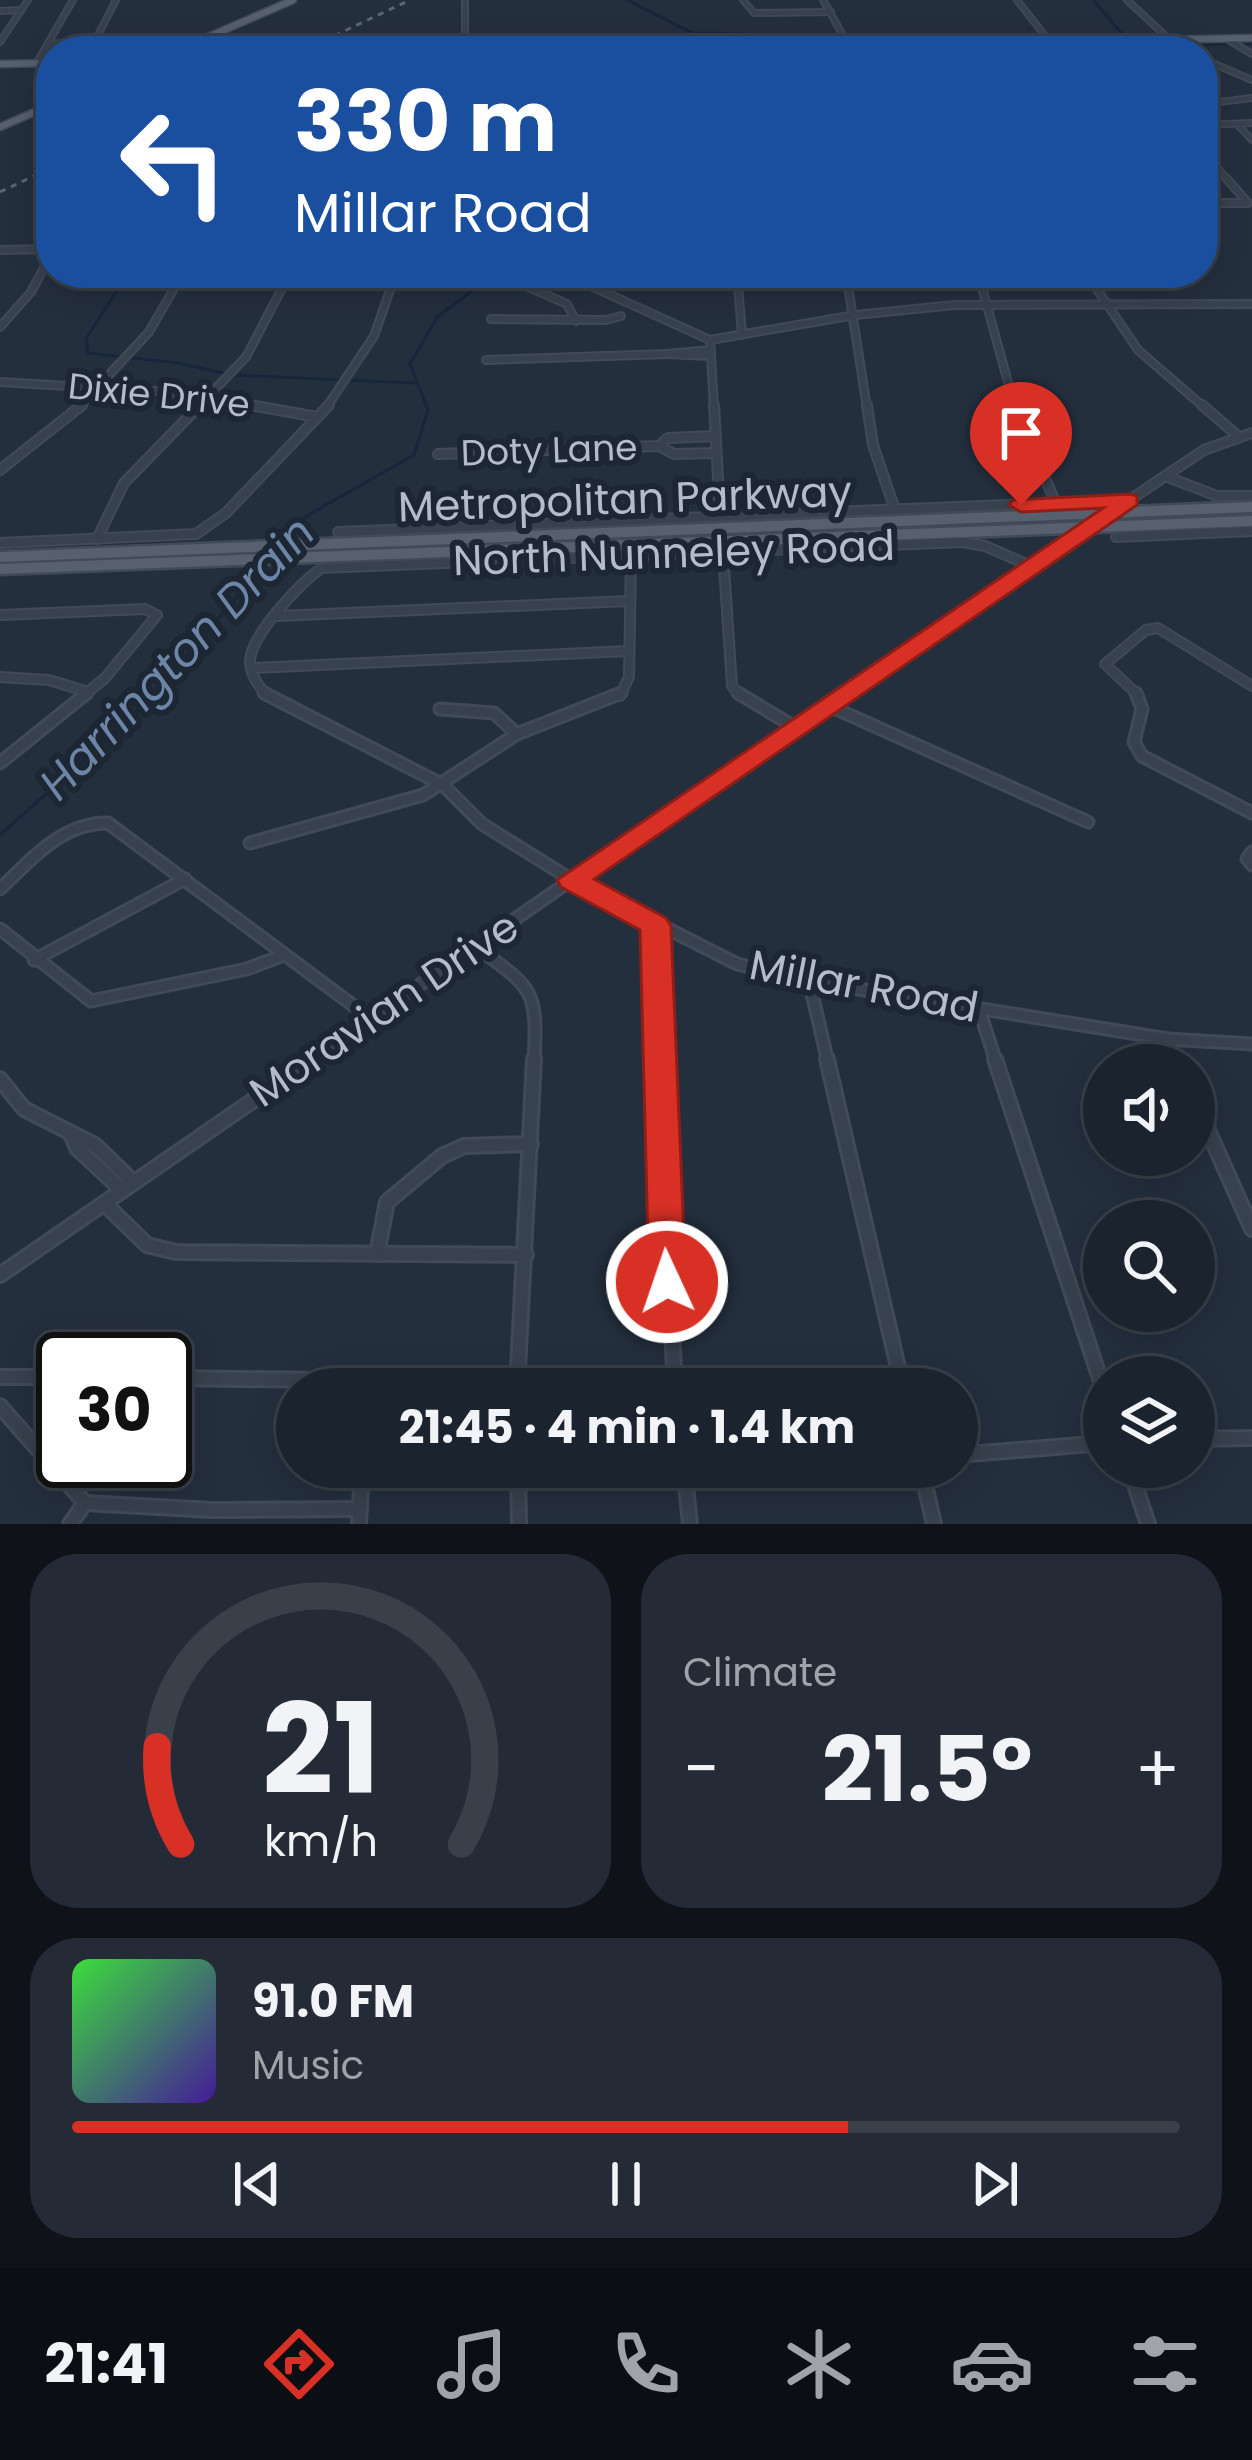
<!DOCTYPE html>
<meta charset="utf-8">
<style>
:root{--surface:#1b232e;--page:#242b36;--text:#f1f3f6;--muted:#a0a4aa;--line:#39404a;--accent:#d93025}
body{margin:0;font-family:Poppins,sans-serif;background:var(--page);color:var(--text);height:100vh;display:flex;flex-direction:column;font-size:45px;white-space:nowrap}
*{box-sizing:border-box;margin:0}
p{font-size:39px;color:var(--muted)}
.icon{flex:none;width:66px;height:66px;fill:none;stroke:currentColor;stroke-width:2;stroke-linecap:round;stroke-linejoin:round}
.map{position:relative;height:1524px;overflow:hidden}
.side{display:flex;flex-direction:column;gap:30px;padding:30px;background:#0f1319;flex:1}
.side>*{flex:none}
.hud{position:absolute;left:36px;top:36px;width:1182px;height:252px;border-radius:48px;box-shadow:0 6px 30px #0003,0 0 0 3px var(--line);background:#1a4fa0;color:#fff;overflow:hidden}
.buttons{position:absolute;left:1083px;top:1044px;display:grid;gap:24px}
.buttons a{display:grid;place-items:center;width:132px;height:132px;border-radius:50%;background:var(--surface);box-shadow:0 6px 30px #0003,0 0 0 3px var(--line);font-size:60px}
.speed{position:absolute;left:36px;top:1332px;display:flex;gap:24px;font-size:60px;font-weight:700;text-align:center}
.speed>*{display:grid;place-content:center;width:156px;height:156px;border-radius:50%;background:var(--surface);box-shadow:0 6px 30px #0003,0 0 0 3px var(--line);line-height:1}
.speed .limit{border:6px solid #111;border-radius:18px;background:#fff;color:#111}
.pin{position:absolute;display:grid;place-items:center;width:102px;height:102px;color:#fff;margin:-123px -51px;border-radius:50% 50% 50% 0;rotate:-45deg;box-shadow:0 0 12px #0007}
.pin .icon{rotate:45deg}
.me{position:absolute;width:132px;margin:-66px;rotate:357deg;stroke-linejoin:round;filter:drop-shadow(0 0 9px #0008)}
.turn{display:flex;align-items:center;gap:42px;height:252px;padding:0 60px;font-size:54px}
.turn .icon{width:156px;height:156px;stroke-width:2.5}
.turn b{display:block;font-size:84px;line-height:102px}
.big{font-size:90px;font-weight:700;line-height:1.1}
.side .widget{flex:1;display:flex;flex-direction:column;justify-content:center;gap:18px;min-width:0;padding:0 42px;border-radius:48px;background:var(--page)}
.side .dial{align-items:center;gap:0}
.dial svg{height:312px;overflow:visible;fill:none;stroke:var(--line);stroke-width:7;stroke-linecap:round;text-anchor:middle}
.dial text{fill:var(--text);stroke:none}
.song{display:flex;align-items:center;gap:36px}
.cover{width:144px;height:144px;border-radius:18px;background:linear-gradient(135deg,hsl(120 70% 55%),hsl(260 70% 35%))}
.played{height:12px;border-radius:6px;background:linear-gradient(90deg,var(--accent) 70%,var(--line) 70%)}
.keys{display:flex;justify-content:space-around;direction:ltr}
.heat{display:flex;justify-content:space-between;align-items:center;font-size:66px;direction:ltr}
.side .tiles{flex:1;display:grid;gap:30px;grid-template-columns:1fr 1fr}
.widget:last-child{grid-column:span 2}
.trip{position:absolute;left:276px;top:1368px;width:702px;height:120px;border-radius:60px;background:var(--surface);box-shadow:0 6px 30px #0003,0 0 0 3px var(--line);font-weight:700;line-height:120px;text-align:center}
.tabs{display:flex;height:192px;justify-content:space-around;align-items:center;background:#0b0e12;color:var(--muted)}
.tabs .icon{width:84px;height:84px}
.tabs .current{color:var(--accent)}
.tabs b{font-size:54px;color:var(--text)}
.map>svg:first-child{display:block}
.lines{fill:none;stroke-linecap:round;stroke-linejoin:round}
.stream{stroke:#17263c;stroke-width:3}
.minor-far4-casing{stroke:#414a57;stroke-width:8}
.minor-far3-casing{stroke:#414a57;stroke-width:10}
.minor-far2-casing{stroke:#414a57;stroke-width:12}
.minor-far1-casing{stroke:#414a57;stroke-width:15}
.minor-casing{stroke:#414a57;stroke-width:18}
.major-far1-casing{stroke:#414a57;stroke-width:9}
.major-casing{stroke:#414a57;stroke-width:15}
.minor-far4{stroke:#38414e;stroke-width:4.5}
.minor-far3{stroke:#38414e;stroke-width:6}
.minor-far2{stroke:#38414e;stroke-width:8}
.minor-far1{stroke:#38414e;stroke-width:9}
.minor{stroke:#38414e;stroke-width:12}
.major-far1{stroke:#56606e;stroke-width:6}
.major{stroke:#56606e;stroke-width:10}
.rail{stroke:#5a6575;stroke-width:3;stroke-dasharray:6 6;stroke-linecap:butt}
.route{fill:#d93025;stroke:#8d1f18;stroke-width:3}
.labels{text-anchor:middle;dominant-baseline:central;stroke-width:12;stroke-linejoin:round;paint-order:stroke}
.far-street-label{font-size:36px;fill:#b4bcc9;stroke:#1d2633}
.street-label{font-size:42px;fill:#b4bcc9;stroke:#1d2633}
.water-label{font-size:45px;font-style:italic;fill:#6d86a8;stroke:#1d2633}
</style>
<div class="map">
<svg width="1252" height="1524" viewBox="0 0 1252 1524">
<rect width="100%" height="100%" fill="#242f3e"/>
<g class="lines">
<!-- stream -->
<g class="stream">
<polyline points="627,0 692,33 748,34"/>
<polyline points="1093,0 1126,38"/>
<polyline points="1237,43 1252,43"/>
<polyline points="1179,44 1225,44"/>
<polyline points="1133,45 1167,45"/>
<polyline points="1203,71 1216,82 1203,91"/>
<polyline points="128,273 86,339 88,353 178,363 232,375 414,383"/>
<polyline points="283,541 308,515 414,455 428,410 410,364 437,317 496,273"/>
<polyline points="0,835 132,717 267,563"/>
</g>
<!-- minor-far4 casing -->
<g class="minor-far4-casing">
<g id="minor-far4">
<polyline points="465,0 465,51"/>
<polyline points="743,0 754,13 831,12"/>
<polyline points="823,0 849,46"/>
<polyline points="1017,0 1050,42"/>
<polyline points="1127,0 1182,51"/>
<polyline points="0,11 21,10"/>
<polyline points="1227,39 1252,54"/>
<polyline points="0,42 28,0"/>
<polyline points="48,44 95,41 116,0"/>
<polyline points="1203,59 1252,80"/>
<polyline points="36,64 73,0"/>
<polyline points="1203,104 1252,98"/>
<polyline points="1237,124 1252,140"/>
<polyline points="1203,125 1252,123"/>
<polyline points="1203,151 1229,181"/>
</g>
</g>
<!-- minor-far3 casing -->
<g class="minor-far3-casing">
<g id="minor-far3">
<polyline points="1226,178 1248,203"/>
<polyline points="1203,203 1247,203"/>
<polyline points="0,250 51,249"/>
<polyline points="547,273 524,285 567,304 576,321"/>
<polyline points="562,273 710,340"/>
<polyline points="737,273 742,335"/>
<polyline points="846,273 867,408"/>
<polyline points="978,273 1015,408"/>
<polyline points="1086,273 1138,350 1205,408"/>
<polyline points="491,319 606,320 621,316"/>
<polyline points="0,327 31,292 51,255"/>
<polyline points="710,340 855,315 954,305 1252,304"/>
<polyline points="710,340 714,408"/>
<polyline points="711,350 667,354 711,356"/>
<polyline points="486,360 667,354"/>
<polyline points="0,382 186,393 266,408"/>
<polyline points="78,408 149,332 183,273"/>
<polyline points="197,408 246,357 290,273"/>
<polyline points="326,408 374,336 396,273"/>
</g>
</g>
<!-- minor-far2 casing -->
<g class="minor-far2-casing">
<g id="minor-far2">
<polyline points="250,405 317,417"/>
<polyline points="714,405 720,516"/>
<polyline points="867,405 873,445 895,510"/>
<polyline points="1014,405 1056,504"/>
<polyline points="1202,405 1238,436"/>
<polyline points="716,436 668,438 659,446 674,454 716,453"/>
<polyline points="438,454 659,446"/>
<polyline points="0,470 82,405"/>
<polyline points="1165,476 1217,496 1252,496"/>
<polyline points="338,532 1129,500"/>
<polyline points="1116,537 1252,531"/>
<polyline points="97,539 124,483 200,405"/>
<polyline points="0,543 196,534 226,513 329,405"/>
<polyline points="723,552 732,686 741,696"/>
<polyline points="0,615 145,609 157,615 105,678 83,696"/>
<polyline points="277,616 629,601"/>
<polyline points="252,668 629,651"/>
<polyline points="0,677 49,680 88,692"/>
<path d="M268,696C259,687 250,674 250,661C251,635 301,581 322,568L962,542L985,546L1031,566"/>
<polyline points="620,696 629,677 631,556"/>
<polyline points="838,696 1204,450 1252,433"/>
<polyline points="1139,696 1105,664 1146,630 1158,628 1252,686"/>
</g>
</g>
<!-- minor-far1 casing -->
<g class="minor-far1-casing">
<g id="minor-far1">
<polyline points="264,693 443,785 482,824 572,880 737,964 809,981 1168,1039 1252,1044"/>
<polyline points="738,693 793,726"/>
<polyline points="1136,693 1142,709 1134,742 1142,756 1252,813"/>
<polyline points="825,704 1088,822"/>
<polyline points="440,709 494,713 517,734"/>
<polyline points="0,763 87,693"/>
<polyline points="250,843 423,795 517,734 621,693"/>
<polyline points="1252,852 1247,859 1252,865"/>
<path d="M0,889C32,859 61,823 108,823L370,1018"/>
<polyline points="655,926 659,1062"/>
<polyline points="0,929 91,1001 247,969 284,955"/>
<path d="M475,946C533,989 538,988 534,1062"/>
<polyline points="34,960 185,879"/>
<polyline points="809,981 828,1062"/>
<polyline points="979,1009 996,1062"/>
<polyline points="1168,1039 1178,1062"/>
<polyline points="308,1062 842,693"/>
</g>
</g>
<!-- minor casing -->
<g class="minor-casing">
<g id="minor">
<polyline points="659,1059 675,1389"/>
<polyline points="827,1059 903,1389"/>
<polyline points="995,1059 1104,1391"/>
<polyline points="1177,1059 1180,1065"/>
<polyline points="0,1079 24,1109 95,1145 133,1182"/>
<polyline points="1194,1099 1252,1229"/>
<polyline points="72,1136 77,1148 122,1190"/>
<polyline points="104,1203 147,1245 176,1252 526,1255"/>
<polyline points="377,1254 387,1202 442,1156 464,1146 531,1144"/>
<polyline points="0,1275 313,1059"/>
<polyline points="0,1377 63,1377"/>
<polyline points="165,1378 324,1380 349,1389"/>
<polyline points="517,1389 534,1059"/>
<polyline points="550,1389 675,1384"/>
<polyline points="0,1406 85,1503"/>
<polyline points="1194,1439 1252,1438"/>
<polyline points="957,1455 1104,1443"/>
<polyline points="518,1467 519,1524"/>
<polyline points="684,1467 690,1524"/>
<polyline points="921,1467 934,1524"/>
<polyline points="1129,1467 1148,1524"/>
<polyline points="685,1480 824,1467"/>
<polyline points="85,1503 212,1510 360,1509"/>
<polyline points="70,1524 85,1503"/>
<polyline points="359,1524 362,1467"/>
</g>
</g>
<!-- major-far1 casing -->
<g class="major-far1-casing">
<g id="major-far1">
<polyline points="176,51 293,0"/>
<polyline points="628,51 1252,38"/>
<polyline points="0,64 51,63"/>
<polyline points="0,127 51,105"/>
</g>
</g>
<!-- major casing -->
<g class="major-casing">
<g id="major">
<polyline points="0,557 1252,507"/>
<polyline points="0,569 1252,521"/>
</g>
</g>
<!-- minor-far4 -->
<use href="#minor-far4" class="minor-far4"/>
<!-- minor-far3 -->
<use href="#minor-far3" class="minor-far3"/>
<!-- minor-far2 -->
<use href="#minor-far2" class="minor-far2"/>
<!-- minor-far1 -->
<use href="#minor-far1" class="minor-far1"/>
<!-- minor -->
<use href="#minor" class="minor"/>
<!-- major-far1 -->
<use href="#major-far1" class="major-far1"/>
<!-- major -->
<use href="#major" class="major"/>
<!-- rail -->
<g class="rail">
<polyline points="302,51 410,0"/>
<polyline points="0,192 51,168"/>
</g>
</g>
<!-- route -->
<polygon class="route" points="1130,494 1137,496 1137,505 594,879 666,918 671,926 686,1282 680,1294 667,1298 654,1294 649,1282 640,930 561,887 557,880 1103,508 1021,512 1009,505 1013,500"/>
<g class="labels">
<!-- far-street labels -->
<g class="far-street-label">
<text transform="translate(159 395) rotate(6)">Dixie Drive</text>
<text transform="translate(549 450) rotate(-2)">Doty Lane</text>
</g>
<!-- street labels -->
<g class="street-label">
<text transform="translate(625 499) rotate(-2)">Metropolitan Parkway</text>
<text transform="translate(674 553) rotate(-2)">North Nunneley Road</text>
<text transform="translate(864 986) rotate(11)">Millar Road</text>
<text transform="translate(384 1009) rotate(-34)">Moravian Drive</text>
</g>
<!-- water labels -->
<g class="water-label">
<text transform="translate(177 658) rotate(-46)">Harrington Drain</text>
</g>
</g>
</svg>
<div class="buttons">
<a><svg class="icon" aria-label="sound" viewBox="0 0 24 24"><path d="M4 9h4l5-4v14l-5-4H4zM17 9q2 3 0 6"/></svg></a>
<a><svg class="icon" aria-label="search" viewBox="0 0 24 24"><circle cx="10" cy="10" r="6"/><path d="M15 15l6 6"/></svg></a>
<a><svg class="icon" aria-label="layers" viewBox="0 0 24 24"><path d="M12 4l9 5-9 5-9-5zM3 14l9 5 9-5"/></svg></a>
</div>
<div class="speed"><div class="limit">30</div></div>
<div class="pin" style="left:1021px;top:505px;background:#d93025"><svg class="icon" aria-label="arrive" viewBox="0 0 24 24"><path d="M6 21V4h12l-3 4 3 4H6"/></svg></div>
<svg class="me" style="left:667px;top:1282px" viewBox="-20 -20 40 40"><circle r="17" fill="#d93025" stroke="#fff" stroke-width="3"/><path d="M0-11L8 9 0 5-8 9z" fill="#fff"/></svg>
<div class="trip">21:45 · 4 min · 1.4 km</div>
<div class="hud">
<div class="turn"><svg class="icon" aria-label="left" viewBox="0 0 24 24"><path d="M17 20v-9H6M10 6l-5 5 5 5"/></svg><div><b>330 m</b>Millar Road</div></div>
</div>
</div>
<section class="side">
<div class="tiles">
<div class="widget dial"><svg viewBox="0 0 100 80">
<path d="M14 69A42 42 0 1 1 86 69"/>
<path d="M14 69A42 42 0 0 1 8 44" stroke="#d93025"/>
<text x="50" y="56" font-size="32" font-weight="700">21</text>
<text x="50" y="72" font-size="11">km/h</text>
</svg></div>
<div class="widget"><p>Climate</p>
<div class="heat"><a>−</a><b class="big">21.5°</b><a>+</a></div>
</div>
<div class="widget">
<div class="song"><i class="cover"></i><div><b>91.0 FM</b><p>Music</p></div></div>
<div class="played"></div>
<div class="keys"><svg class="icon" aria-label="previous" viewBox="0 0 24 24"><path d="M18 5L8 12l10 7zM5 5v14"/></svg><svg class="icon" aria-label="pause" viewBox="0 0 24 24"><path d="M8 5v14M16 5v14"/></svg><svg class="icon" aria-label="next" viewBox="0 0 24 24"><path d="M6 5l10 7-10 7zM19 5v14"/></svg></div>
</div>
</div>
</section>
<nav class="tabs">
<b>21:41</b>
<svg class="icon current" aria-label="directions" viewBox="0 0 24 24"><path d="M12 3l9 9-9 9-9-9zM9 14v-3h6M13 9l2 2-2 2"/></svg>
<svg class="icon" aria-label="music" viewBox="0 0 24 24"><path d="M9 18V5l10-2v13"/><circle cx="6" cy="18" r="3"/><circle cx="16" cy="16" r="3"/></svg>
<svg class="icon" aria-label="phone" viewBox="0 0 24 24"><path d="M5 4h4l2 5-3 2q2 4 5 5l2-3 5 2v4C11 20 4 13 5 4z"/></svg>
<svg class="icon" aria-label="climate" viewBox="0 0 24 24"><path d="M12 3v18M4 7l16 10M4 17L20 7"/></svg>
<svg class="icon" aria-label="car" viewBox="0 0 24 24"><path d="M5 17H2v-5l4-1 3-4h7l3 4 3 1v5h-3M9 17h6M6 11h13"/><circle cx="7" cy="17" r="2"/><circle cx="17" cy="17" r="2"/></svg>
<svg class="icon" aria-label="filters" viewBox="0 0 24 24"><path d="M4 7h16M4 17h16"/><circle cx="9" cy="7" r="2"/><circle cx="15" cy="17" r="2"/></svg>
</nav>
